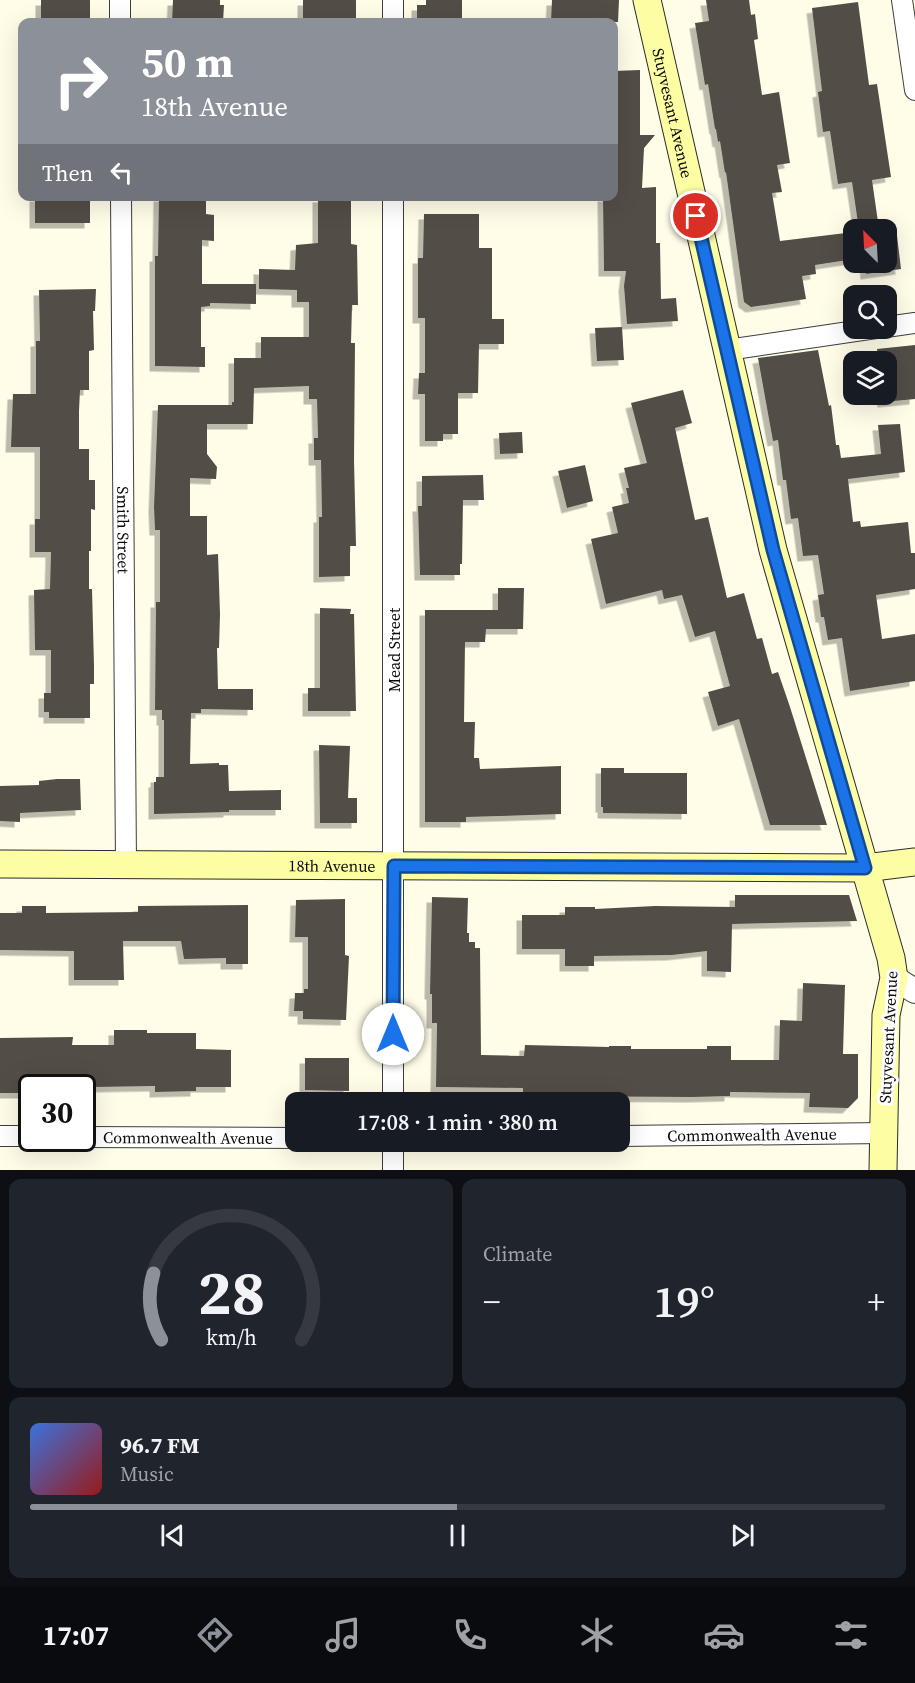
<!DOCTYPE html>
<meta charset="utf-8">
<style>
:root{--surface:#171b24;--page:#20242c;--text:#f1f3f6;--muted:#9ea1a6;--line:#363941;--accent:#8c9099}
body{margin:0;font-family:"Source Serif 4",serif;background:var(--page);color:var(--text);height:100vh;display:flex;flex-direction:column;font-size:22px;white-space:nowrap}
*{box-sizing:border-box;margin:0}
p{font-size:20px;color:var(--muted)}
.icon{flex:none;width:33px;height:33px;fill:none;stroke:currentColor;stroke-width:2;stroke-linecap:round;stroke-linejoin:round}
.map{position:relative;height:1170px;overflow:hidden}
.sheet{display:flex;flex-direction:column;gap:9px;padding:9px;background:#0d0f14;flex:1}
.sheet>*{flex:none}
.top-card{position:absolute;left:18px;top:18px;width:600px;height:183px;border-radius:12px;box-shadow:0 6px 24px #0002;background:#8c9099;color:#fff;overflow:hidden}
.needle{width:39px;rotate:336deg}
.buttons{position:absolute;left:843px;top:219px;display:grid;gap:12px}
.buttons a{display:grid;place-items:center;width:54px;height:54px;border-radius:12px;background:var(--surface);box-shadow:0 6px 24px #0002;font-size:30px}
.speed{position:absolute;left:18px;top:1074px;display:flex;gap:12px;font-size:30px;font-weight:700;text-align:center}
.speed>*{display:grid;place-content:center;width:78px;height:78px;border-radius:50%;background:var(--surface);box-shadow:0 6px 24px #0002;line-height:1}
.speed .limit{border:3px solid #111;border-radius:9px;background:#fff;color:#111}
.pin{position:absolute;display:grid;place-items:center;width:51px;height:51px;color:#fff;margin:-26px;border:3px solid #fff;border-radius:50%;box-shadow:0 2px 6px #0007}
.me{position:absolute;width:66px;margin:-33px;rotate:0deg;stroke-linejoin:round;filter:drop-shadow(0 0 4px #0008)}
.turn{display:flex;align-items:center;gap:21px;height:126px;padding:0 24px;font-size:27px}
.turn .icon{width:78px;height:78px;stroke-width:2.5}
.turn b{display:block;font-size:42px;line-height:51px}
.then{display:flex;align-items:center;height:57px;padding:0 24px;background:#0003;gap:12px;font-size:22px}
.big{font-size:45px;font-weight:600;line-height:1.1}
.sheet .widget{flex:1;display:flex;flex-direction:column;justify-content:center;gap:9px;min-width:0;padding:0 21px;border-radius:12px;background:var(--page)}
.sheet .dial{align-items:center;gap:0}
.dial svg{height:156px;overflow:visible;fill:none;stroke:var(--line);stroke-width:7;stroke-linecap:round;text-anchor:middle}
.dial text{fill:var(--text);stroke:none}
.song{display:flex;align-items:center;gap:18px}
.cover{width:72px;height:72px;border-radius:9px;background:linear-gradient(135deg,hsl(220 70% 55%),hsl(0 70% 35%))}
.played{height:6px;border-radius:3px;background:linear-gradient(90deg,var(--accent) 50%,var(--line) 50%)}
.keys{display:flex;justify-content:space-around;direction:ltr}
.heat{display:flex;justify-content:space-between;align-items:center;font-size:33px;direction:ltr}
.sheet .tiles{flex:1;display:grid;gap:9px;grid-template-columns:1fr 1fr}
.widget:last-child{grid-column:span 2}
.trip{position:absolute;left:285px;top:1092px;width:345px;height:60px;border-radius:12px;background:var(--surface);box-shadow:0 6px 24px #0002;font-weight:600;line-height:60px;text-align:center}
.tab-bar{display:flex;height:96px;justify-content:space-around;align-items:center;background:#090b0e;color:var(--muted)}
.tab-bar .icon{width:42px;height:42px}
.tab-bar .current{color:var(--accent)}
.tab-bar b{font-size:27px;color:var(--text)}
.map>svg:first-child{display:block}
.building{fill:#534d47;filter:url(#shadow)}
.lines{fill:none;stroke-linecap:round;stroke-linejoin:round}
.minor-casing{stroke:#3d3d3d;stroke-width:22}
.tertiary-casing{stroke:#3d3d3d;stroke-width:26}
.secondary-casing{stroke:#2c2c2c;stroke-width:29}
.minor{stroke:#fff;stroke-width:20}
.tertiary{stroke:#fff;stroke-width:24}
.secondary{stroke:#fdfda4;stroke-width:27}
.route-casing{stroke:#114b97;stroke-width:15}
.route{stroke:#1a73e8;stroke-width:10}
.labels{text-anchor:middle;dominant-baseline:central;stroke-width:6;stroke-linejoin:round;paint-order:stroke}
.street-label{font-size:16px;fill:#0a0a0a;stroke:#fff}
</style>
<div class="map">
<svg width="915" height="1170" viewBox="0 0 915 1170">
<defs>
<filter id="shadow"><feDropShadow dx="-5.5" dy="5.5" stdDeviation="0" flood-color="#0004"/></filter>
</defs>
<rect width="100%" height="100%" fill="#fffce8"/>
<!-- building -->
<g class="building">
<rect x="41" y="0" width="49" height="21"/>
<polygon points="173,0 220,0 220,5 224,5 223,22 172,22"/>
<polygon points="303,0 356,0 356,21 303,22"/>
<polygon points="426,0 462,0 462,22 417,22 417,5 426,5"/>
<polygon points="552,0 619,0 618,22 551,22"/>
<polygon points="706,0 749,0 751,15 755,14 758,39 754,40 762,95 779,92 790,163 777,165 782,192 772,193 780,241 854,232 854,259 815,265 816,274 802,276 806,299 751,307 744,302 726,172 725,173 720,141 718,142 716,129 715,129 708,84 705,85 695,23 709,21"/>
<polygon points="858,2 869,85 877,84 891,177 872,180 879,229 896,227 901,269 866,274 865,262 886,262 886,230 859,230 852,182 838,184 830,131 823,132 818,92 822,91 812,8"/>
<polygon points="640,70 640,135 655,135 644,148 642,188 656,187 656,243 660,243 661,299 676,298 678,321 627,324 624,286 626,271 604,271 603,196 614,196 614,71"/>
<rect x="35" y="196" width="55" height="27"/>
<polygon points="159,196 206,196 206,214 214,215 214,241 202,240 202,284 256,284 256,304 210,303 210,306 201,307 201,347 205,347 205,367 155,366 155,256 158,256"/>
<polygon points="318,197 351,197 351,244 357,245 358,305 352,305 351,343 355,343 354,460 356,546 350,546 350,576 319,577 319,517 322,517 321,460 314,460 314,438 318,438 317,399 309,399 309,386 254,388 253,424 207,424 207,454 217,467 216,479 190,478 190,516 207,516 207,555 218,554 220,614 219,648 217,648 218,689 253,689 253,710 201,709 201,713 191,713 190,764 219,763 219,765 228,765 229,791 281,790 281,810 229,810 229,812 154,814 154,782 156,782 156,777 164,777 164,720 162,720 162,710 155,710 156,602 160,602 160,530 155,530 154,507 158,405 232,405 232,402 234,402 234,358 261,358 261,337 309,337 309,302 297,302 297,290 259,289 259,269 295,270 296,245 318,243"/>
<polygon points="424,214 479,214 479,248 492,248 492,319 504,319 504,344 479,344 478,393 458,393 458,434 443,434 443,441 425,441 425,394 418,394 419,373 425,373 425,318 418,318 418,258 423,258"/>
<polygon points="96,289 95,311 93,311 94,350 89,351 89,390 80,390 79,411 79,449 89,449 89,480 95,480 95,510 91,509 91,551 89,551 89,589 92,589 94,666 94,684 90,684 90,718 49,718 49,712 44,712 44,693 51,693 51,650 35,650 34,590 50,589 51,552 35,552 35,519 40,519 40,447 11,447 13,394 36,394 36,341 40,341 39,290"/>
<polygon points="622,327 624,360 597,361 595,328"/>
<polygon points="915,345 915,399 883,402 882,394 886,394 886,362 879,362 877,349"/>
<polygon points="818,350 829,406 831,405 836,445 839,445 841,458 881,454 878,425 900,424 905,472 848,479 853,522 860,521 861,527 908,522 911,553 915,553 915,589 876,595 882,639 915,634 915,681 850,691 842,638 828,640 824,617 821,617 818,595 824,594 818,555 803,556 798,518 791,519 786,480 783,480 778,440 773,441 758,358"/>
<polygon points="683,390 692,423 675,428 695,520 708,517 727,598 744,593 757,639 762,638 772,674 778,672 790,707 827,825 770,825 739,719 718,726 708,692 730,686 715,631 695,637 682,595 664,599 662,590 606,604 591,539 618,533 612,507 629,503 626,488 629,488 624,468 647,463 631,403"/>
<polygon points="522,432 523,453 500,454 499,433"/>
<polygon points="585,465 593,501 567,508 558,471"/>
<polygon points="483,475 484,500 463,500 462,564 460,564 460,575 420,575 418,506 422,506 422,476"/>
<polygon points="498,588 524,588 523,629 486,629 485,642 465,642 464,722 475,722 474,758 479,758 480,769 561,766 561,814 466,817 466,822 425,822 425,610 498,610"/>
<polygon points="320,608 351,609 350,614 354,614 356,711 308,711 308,688 320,688"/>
<polygon points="319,745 350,746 348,798 357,798 357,823 320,823"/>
<polygon points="601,768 624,768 624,773 687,773 687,814 603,813 603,807 601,807"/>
<polygon points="57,779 80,779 81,810 20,813 20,822 0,821 0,786 39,785 39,781"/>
<polygon points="735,895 849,895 857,921 732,924 731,972 707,971 707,951 672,955 594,956 594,966 565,966 565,949 522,949 522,915 565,915 565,907 595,907 595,909 655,906 735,907"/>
<polygon points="432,897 468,898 467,933 469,933 469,942 475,942 475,948 480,948 481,1055 524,1056 525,1045 609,1047 609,1046 631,1046 631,1049 707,1049 707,1046 731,1046 731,1060 779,1060 780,1020 802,1021 803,983 845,985 843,1054 858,1054 858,1098 848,1108 809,1107 810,1093 730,1092 730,1096 692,1097 543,1096 523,1096 523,1088 436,1087 437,1023 432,1023 432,994 430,994"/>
<polygon points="345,899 345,955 349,956 346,1020 303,1019 303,1011 294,1011 295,993 304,993 304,989 308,989 308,937 295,937 296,900"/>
<polygon points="248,905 248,964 226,964 226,958 184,959 181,941 123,941 124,980 74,980 74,951 0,950 0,913 22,913 22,906 46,906 46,913 138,912 138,906"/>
<polygon points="114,1030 147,1030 147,1033 196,1033 196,1049 231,1050 231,1087 196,1087 196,1091 155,1092 155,1086 32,1088 32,1093 0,1093 0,1038 73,1037 72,1045 114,1045"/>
<polygon points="305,1058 349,1058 349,1091 305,1090"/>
</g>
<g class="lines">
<!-- minor casing -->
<g class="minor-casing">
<g id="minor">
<polyline points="120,0 120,22"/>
<polyline points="393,0 393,22"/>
<polyline points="902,0 915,90"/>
<path id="s1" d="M121,196L126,865"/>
<polyline points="886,327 915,323"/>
<polyline points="727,350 876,328"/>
<polyline points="393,1102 393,196"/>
<polyline points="0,1136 32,1136"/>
<path id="s2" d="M620,1136L884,1133"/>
<path id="s3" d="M82,1137L296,1138"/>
<polyline points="393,1170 393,1142"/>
</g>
</g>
<!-- tertiary casing -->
<g class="tertiary-casing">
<polyline id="tertiary" points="894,978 915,991"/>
</g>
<!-- secondary casing -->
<g class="secondary-casing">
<g id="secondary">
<path id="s4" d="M647,0L773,550L891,958L894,978L886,1015L883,1170"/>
<path id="s5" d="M0,864L865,868L915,862"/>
</g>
</g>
<!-- minor -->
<use href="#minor" class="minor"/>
<!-- tertiary -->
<use href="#tertiary" class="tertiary"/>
<!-- secondary -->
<use href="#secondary" class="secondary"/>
</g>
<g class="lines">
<!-- route casing -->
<g class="route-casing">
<polyline id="route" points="393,1034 394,866 865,868 773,550 696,216"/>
</g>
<!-- route -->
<use href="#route" class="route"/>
</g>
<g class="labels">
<!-- street labels -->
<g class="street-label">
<text stroke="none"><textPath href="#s4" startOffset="116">Stuyvesant Avenue</textPath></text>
<text stroke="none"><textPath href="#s1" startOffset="334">Smith Street</textPath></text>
<text transform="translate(394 650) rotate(-90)">Mead Street</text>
<text stroke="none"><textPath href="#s5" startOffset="332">18th Avenue</textPath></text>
<text transform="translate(888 1037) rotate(-87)">Stuyvesant Avenue</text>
<text stroke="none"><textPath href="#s2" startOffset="132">Commonwealth Avenue</textPath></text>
<text stroke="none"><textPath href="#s3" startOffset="106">Commonwealth Avenue</textPath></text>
</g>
</g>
</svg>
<div class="buttons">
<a><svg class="needle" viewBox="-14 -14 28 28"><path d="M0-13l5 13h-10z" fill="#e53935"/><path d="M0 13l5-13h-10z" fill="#9ea1a6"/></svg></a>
<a><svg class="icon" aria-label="search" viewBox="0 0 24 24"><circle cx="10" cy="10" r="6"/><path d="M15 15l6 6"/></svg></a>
<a><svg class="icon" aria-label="layers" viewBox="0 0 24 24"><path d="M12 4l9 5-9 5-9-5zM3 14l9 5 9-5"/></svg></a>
</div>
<div class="speed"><div class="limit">30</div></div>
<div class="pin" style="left:696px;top:216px;background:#d93025"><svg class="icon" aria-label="arrive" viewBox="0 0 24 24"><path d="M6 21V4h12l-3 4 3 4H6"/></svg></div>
<svg class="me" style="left:393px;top:1034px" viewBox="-20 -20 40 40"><circle r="19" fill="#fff"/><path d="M0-13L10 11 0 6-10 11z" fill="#1a73e8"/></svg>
<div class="trip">17:08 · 1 min · 380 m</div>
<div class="top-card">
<div class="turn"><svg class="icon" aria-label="right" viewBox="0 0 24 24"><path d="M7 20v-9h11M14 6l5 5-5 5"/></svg><div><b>50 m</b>18th Avenue</div></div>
<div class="then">Then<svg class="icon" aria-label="left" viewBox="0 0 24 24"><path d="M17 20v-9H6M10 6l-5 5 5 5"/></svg></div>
</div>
</div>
<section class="sheet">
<div class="tiles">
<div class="widget dial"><svg viewBox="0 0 100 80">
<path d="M14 69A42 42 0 1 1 86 69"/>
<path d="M14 69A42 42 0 0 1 10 35" stroke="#8c9099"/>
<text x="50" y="56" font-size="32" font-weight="700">28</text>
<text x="50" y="72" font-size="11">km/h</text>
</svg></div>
<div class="widget"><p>Climate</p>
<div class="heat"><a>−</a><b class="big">19°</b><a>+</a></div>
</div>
<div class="widget">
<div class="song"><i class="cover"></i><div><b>96.7 FM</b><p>Music</p></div></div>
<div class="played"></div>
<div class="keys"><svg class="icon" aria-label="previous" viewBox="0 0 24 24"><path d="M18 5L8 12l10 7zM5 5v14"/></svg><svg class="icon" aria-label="pause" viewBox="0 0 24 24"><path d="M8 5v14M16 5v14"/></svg><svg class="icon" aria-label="next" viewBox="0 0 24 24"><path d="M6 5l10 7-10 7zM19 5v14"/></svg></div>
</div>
</div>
</section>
<nav class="tab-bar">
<b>17:07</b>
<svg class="icon current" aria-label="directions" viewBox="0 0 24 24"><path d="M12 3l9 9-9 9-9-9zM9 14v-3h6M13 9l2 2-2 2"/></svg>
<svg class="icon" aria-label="music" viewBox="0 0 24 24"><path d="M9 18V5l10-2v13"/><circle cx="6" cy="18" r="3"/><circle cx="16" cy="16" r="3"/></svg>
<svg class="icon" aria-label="phone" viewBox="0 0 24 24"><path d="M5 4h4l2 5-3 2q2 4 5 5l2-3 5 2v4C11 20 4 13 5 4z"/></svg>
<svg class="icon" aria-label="climate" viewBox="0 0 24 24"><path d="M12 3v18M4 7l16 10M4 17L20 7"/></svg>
<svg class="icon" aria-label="car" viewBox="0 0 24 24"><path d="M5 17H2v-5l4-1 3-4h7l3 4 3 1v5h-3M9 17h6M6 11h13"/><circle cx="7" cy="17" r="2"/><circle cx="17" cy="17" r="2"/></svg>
<svg class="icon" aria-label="filters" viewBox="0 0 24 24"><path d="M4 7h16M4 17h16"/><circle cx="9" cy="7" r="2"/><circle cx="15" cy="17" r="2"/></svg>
</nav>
